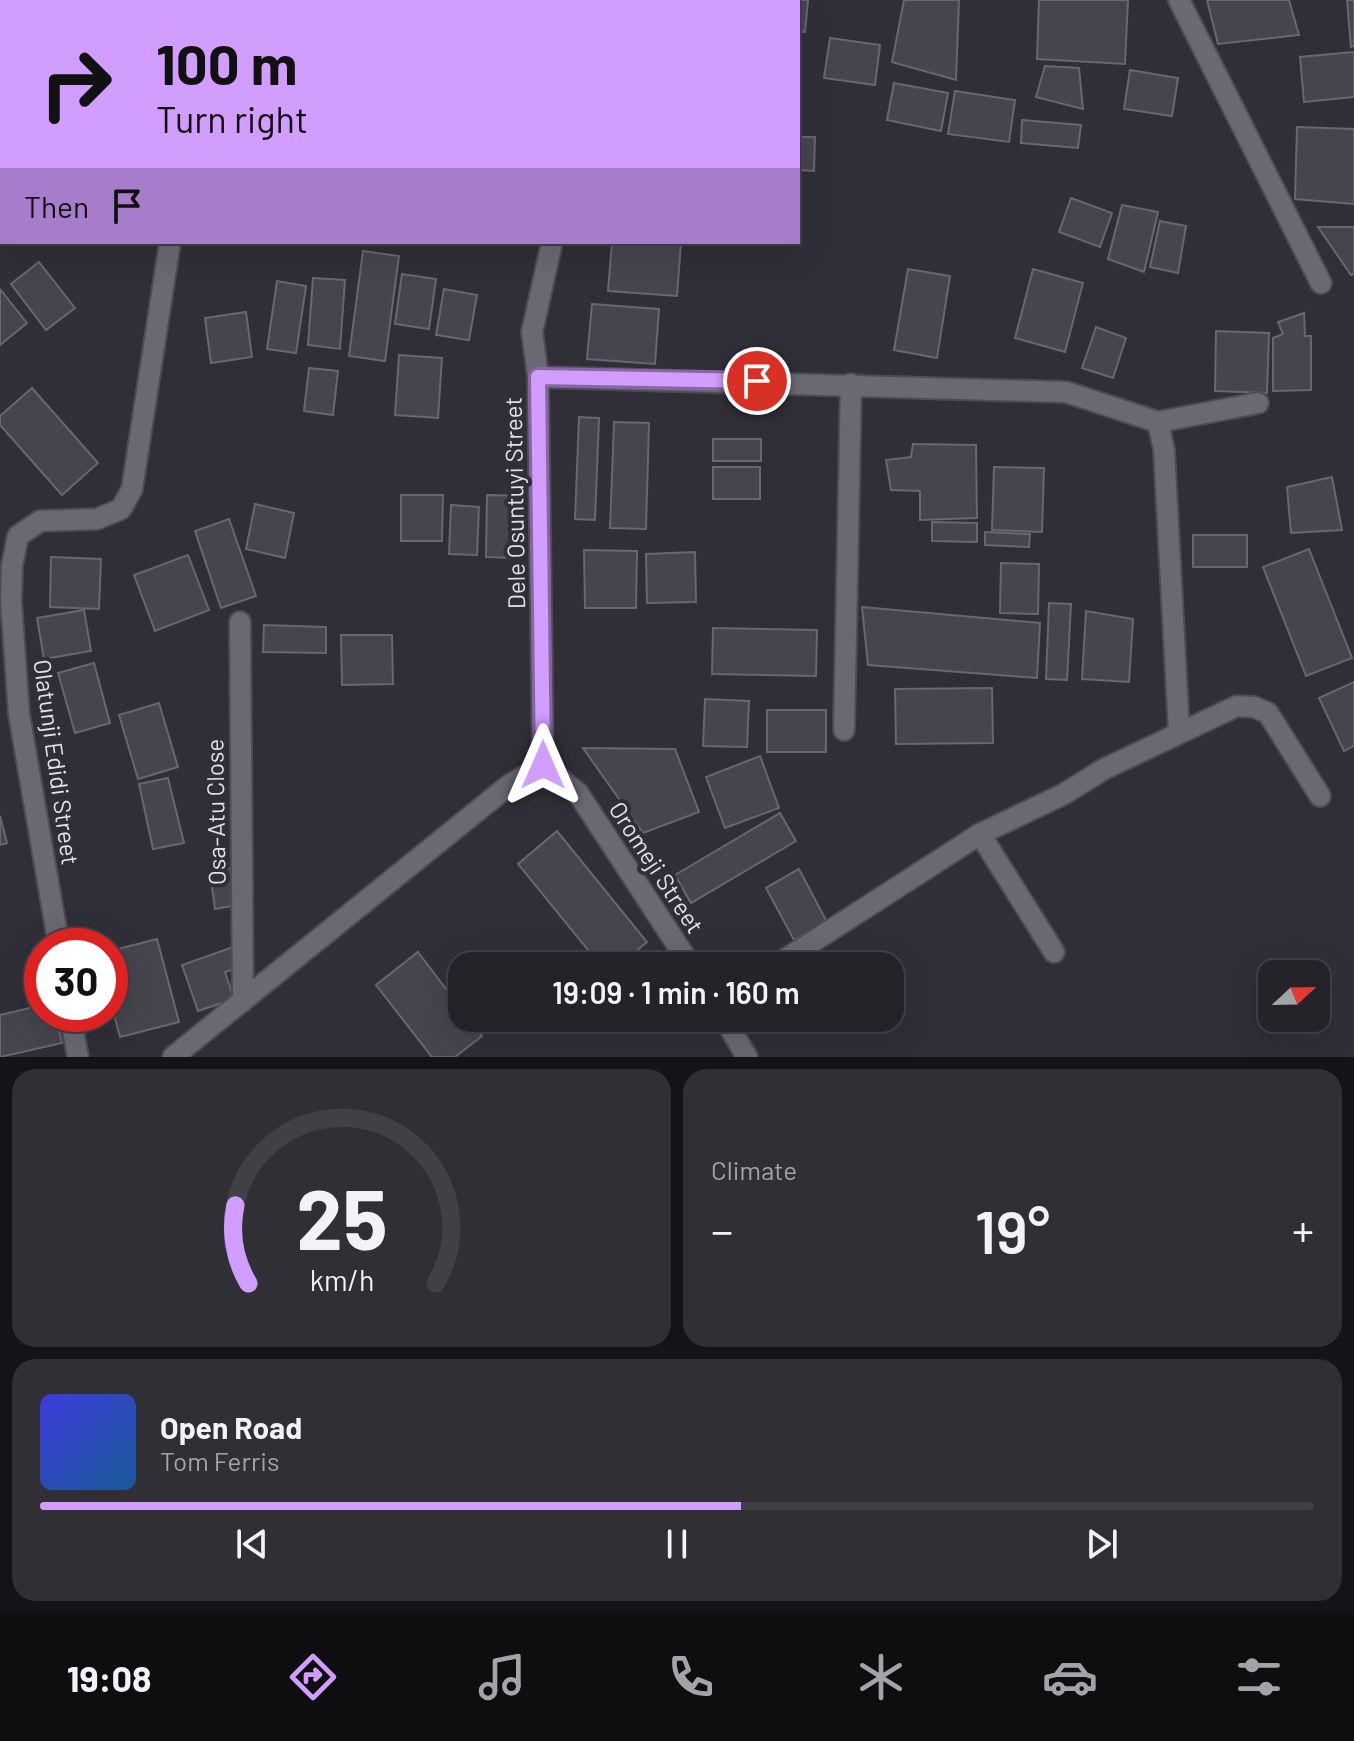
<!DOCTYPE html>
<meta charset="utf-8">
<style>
:root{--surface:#24232a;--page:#302f36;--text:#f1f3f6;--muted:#a3a4a8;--line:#414047;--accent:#d19dfe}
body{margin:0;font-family:Barlow,sans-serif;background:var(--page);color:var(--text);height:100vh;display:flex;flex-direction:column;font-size:30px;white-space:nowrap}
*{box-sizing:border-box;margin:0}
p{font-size:26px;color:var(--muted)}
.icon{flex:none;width:44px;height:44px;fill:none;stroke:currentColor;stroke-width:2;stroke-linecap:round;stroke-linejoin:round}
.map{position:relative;height:1057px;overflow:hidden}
.details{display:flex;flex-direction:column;gap:12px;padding:12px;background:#141317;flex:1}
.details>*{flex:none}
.top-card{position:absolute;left:0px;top:0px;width:800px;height:244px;box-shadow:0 8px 32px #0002,0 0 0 2px var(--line);background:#d19dfe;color:#111;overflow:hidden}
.needle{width:52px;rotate:68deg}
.tools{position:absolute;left:1258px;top:960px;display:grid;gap:16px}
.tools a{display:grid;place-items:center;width:72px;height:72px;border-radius:16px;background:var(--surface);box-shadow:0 8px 32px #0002,0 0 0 2px var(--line);font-size:40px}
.speed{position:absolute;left:24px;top:928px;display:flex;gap:16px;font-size:40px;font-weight:700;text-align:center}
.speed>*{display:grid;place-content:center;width:104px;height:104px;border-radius:50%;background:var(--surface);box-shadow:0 8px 32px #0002,0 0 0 2px var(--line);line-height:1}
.speed .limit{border:12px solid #d22;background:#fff;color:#111}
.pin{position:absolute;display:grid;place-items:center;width:68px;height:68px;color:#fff;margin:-34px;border:4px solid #fff;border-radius:50%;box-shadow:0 2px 8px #0007}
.me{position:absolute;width:88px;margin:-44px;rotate:0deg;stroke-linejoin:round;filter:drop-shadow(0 0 6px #0008)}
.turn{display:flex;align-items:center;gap:28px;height:168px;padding:0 24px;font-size:36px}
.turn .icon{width:104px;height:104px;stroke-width:2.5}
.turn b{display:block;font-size:56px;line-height:68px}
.then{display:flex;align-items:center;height:76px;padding:0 24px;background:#0003;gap:16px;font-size:30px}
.big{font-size:60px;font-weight:600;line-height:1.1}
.details .tile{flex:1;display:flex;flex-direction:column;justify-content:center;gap:12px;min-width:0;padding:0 28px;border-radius:24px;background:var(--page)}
.details .dial{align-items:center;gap:0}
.dial svg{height:208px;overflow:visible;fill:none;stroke:var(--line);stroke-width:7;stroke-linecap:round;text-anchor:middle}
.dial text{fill:var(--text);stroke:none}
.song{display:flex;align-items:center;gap:24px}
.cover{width:96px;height:96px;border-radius:12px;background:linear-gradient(135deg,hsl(240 70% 55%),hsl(210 70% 35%))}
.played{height:8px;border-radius:4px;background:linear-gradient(90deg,var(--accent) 55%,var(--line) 55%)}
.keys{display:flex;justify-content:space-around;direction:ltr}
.heat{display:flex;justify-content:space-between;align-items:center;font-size:44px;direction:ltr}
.details .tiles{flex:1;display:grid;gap:12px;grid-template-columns:1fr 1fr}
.tile:last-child{grid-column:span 2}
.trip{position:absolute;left:448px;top:952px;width:456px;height:80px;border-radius:24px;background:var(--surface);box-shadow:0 8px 32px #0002,0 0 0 2px var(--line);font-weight:600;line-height:80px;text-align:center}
.tab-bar{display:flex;height:128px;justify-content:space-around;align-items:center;background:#0e0e11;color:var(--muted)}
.tab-bar .icon{width:56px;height:56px}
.tab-bar .current{color:var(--accent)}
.tab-bar b{font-size:36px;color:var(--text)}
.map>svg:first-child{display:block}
.building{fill:#46444e;stroke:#686771;stroke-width:2}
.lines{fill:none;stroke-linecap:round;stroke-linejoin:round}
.minor-casing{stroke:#4d4c53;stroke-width:24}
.minor{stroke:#6a6973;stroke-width:20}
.route-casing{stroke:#8866a5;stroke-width:20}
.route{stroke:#d19dfe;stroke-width:14}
.labels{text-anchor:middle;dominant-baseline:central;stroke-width:8;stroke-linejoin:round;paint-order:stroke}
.street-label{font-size:24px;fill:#e3e2e8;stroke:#302f38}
</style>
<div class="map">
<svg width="1354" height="1057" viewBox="0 0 1354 1057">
<rect width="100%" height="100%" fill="#302f38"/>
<!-- building -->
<g class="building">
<polygon points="207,0 273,0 277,2 206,2"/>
<polygon points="349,0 432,0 349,2"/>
<polygon points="557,0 557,2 501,1 556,0"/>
<polygon points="624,0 749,0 624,2"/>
<polygon points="770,0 808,0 805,32 798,31 798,2"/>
<polygon points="904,0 959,0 956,80 892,62"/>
<polygon points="1039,0 1128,0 1125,64 1037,59"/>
<polygon points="1207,0 1289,0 1299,35 1218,44"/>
<polygon points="1347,0 1354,0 1354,46 1351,47"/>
<polygon points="830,38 880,45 875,85 824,78"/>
<polygon points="1354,52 1354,97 1304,102 1300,57"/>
<polygon points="1045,66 1079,68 1083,109 1036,97"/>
<polygon points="1130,70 1178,78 1172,116 1124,109"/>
<polygon points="894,83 948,93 941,131 887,120"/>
<polygon points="955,91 1015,100 1009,142 948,134"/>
<polygon points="0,100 2,101 2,137 0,137"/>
<polygon points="1022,120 1081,125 1078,148 1021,143"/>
<polygon points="1297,127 1354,129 1354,204 1295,199"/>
<polygon points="798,137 815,137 814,171 798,170"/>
<polygon points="1071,198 1112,213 1100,247 1059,232"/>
<polygon points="1122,205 1158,212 1144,272 1108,259"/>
<polygon points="1160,221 1186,226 1178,273 1150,267"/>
<polygon points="1318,227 1354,227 1354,274 1351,275"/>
<polygon points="612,242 681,242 677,296 608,291"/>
<polygon points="363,251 399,256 385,361 349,356"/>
<polygon points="39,262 75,308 46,330 11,284"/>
<polygon points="908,269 950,276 937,358 894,350"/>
<polygon points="1033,269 1083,283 1065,352 1015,338"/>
<polygon points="402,274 436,279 429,329 395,324"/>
<polygon points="313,278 345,280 340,349 308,345"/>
<polygon points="277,281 306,286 296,353 267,349"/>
<polygon points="0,289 27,323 0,345"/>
<polygon points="444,289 477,295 469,340 436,335"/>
<polygon points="592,304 659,309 655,364 587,359"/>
<polygon points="246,312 252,357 211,363 205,318"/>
<polygon points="1304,313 1305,336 1311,336 1311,390 1273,391 1273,338 1283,334 1278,322"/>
<polygon points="1096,327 1126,338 1113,378 1082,368"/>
<polygon points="1216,331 1269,333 1267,393 1215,391"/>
<polygon points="399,355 442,358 438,418 395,415"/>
<polygon points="309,368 338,371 333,415 304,411"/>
<polygon points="32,388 98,463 62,495 0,425 0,416"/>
<polygon points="579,417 599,418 595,520 575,519"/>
<polygon points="614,422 649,423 646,529 610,528"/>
<rect x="713" y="439" width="48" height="22"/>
<polygon points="913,444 976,445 977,518 920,520 920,491 891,490 886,460 911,457"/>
<rect x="713" y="467" width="47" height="32"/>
<polygon points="994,467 1044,468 1042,532 992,530"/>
<polygon points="1332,477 1342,530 1291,533 1287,487"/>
<polygon points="401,495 443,495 442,541 401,541"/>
<polygon points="487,495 524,496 523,558 486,557"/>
<polygon points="255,504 294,513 285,558 246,549"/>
<polygon points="451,505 479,507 477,555 449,554"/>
<polygon points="229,519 256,596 221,608 195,531"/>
<polygon points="932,522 977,523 977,542 932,541"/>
<polygon points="985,532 1030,534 1029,547 985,545"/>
<rect x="1193" y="535" width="54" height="32"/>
<polygon points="1309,549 1352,658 1306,676 1263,567"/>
<polygon points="584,550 637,551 636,608 585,608"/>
<polygon points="695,552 696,602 647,603 646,554"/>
<polygon points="188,555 209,610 155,631 134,575"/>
<polygon points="51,557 101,559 99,609 50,607"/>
<polygon points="1001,563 1039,564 1038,614 1000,613"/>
<polygon points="1049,603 1071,604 1067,680 1046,679"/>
<polygon points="862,607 1040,623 1037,678 868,665"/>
<polygon points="84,610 91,651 44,659 37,618"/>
<polygon points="1086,611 1133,619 1129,682 1082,679"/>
<polygon points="264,625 326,627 326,653 263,652"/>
<polygon points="713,628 817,630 816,676 712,674"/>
<polygon points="341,635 392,635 393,684 342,685"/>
<polygon points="94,663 110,723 75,733 58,673"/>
<polygon points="1354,682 1354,746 1344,751 1319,698"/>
<polygon points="992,688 993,743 896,744 895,689"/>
<polygon points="705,699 749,701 747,747 703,746"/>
<polygon points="159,703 178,767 138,779 119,715"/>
<rect x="767" y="710" width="59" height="42"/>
<polygon points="583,748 675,749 699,812 643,833"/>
<polygon points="760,756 779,808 725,828 706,777"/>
<polygon points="168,778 184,843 153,849 139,784"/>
<polygon points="780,813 796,841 691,903 675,875"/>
<polygon points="0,816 7,843 0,845"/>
<polygon points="557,831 647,942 618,966 601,966 518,864"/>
<polygon points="231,868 237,905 215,909 210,872"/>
<polygon points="799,869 827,922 794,940 766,888"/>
<polygon points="157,939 179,1022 120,1037 110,999 110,951"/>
<polygon points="233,947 240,967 225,972 234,999 198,1011 182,965"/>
<polygon points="418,952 462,1010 462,1018 468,1018 482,1036 455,1057 432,1057 376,985"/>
<polygon points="42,1005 42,1014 55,1014 62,1043 0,1057 0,1015"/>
</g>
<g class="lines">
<!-- minor casing -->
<g class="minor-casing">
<g id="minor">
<polyline points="1179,0 1321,283"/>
<polyline points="38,2 41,0"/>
<polyline points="593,2 594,0"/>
<polyline points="0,22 2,21"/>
<polyline points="0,217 2,217"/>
<polyline points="538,377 1066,392 1158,422 1258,403"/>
<polyline points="1158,422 1164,450 1179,731"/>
<polyline points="240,622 243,1001"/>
<polyline points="844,730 851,384"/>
<polyline points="543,765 538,377 532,332 552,242"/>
<polyline points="543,765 578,793 691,966"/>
<polyline points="980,834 1054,952"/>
<polyline points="59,946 19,714 11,601 12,565 18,536 40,521 97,519 121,509 132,489 170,242"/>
<polyline points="775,966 980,834 1064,794 1104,769 1237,706 1254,707 1268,713 1320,796"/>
<polyline points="70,1014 78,1057"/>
<polyline points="724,1018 747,1057"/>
<polyline points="173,1057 508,786 543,765"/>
</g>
</g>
<!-- minor -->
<use href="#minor" class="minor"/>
</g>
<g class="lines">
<!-- route casing -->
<g class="route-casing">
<polyline id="route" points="543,765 538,377 757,381"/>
</g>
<!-- route -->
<use href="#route" class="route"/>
</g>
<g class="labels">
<!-- street labels -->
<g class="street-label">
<text transform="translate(514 503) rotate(-91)">Dele Osuntuyi Street</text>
<text transform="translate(57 762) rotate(82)">Olatunji Edidi Street</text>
<text transform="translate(215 812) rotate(-91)">Osa-Atu Close</text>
<text transform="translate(657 867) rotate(57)">Oromeji Street</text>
</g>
</g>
</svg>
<div class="tools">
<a><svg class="needle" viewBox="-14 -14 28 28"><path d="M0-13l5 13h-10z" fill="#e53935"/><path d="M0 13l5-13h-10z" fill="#a3a4a8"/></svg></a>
</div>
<div class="speed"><div class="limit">30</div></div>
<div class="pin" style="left:757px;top:381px;background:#d93025"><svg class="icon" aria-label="arrive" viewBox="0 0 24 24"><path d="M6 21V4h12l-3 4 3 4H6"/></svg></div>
<svg class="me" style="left:543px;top:765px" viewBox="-20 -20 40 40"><path d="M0-17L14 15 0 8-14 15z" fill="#d19dfe" stroke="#fff" stroke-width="4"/></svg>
<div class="trip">19:09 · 1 min · 160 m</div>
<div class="top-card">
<div class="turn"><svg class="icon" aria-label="right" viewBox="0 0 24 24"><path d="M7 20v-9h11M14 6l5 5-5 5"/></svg><div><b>100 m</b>Turn right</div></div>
<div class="then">Then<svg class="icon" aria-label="arrive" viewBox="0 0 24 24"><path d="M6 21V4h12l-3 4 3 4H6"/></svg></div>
</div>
</div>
<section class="details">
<div class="tiles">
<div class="tile dial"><svg viewBox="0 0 100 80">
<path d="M14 69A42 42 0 1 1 86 69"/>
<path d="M14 69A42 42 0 0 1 9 39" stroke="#d19dfe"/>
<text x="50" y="56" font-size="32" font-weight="700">25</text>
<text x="50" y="72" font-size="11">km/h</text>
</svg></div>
<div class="tile"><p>Climate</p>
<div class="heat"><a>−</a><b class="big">19°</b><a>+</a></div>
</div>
<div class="tile">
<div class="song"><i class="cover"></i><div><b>Open Road</b><p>Tom Ferris</p></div></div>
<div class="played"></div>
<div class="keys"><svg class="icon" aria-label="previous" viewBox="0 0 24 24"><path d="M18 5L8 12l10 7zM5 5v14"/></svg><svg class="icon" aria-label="pause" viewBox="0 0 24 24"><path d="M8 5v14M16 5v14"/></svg><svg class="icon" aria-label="next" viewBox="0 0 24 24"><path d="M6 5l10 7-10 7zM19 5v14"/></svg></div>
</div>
</div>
</section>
<nav class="tab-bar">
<b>19:08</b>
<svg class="icon current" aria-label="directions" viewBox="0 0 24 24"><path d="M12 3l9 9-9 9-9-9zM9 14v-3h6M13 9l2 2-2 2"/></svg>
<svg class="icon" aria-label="music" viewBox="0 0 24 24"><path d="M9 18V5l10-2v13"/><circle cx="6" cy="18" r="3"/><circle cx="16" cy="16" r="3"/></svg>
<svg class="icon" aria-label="phone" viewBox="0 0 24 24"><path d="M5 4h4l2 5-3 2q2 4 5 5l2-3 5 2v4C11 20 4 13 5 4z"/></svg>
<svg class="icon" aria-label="climate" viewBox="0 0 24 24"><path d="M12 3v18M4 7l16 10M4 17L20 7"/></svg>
<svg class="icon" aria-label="car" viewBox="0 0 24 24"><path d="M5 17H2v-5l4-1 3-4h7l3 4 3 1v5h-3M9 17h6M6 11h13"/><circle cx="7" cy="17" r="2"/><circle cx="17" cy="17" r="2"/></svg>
<svg class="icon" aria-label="filters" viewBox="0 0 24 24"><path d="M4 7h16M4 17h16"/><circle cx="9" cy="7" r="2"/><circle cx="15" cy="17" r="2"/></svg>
</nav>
